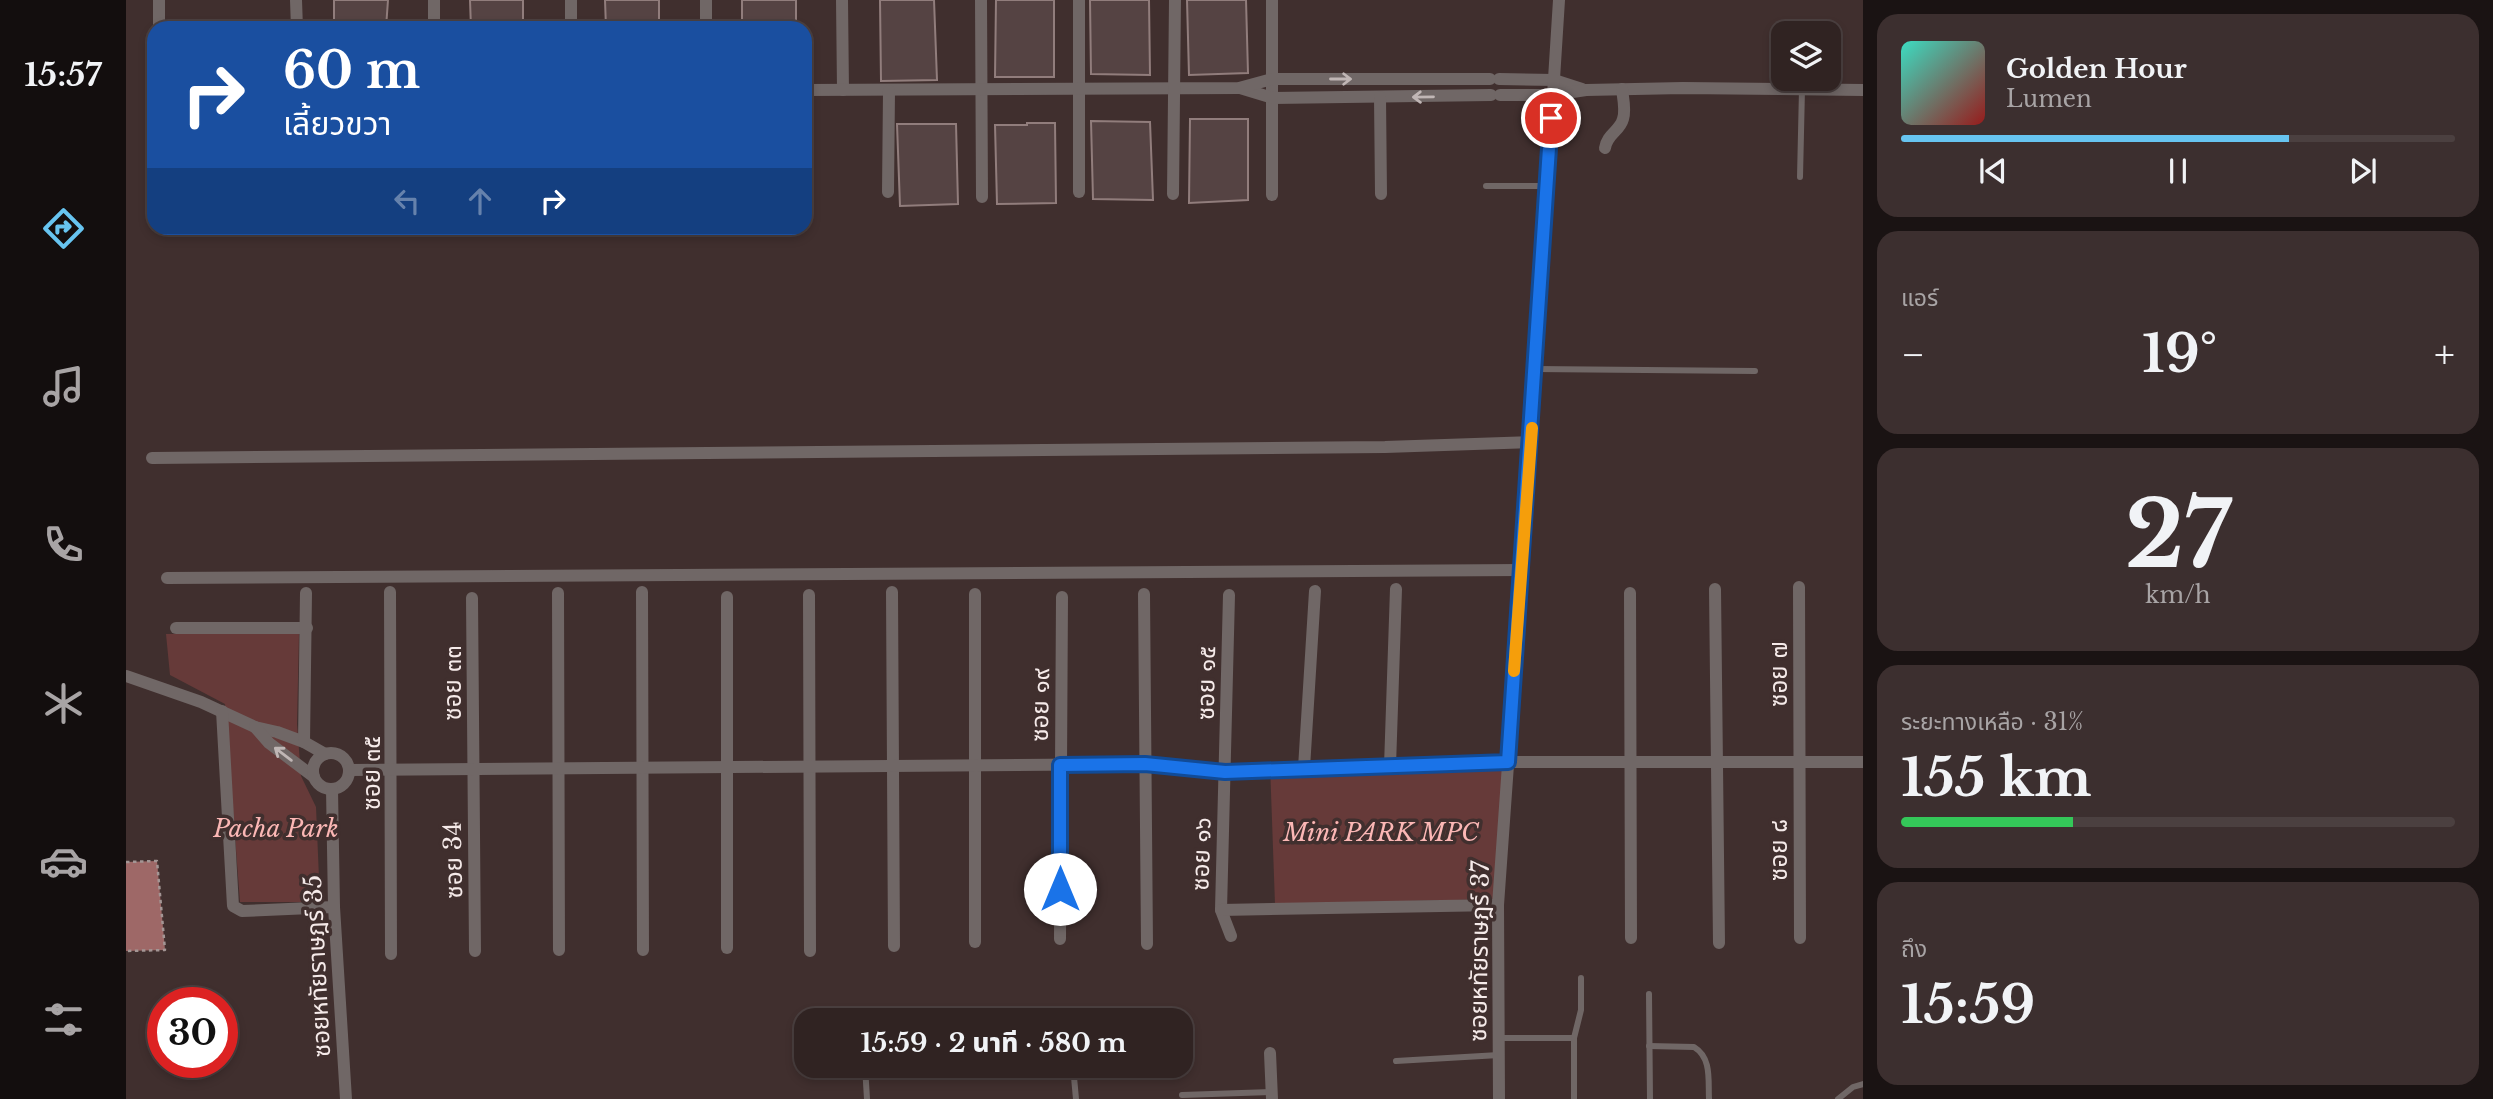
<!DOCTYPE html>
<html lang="th">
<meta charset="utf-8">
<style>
:root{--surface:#302322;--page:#3c2f2f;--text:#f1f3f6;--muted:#a8a4a5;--line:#4b4040;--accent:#67c4f0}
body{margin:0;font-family:"Libre Baskerville","Noto Sans Thai",serif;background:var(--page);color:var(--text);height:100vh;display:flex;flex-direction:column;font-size:26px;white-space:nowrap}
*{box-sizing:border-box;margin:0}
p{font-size:23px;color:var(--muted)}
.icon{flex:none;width:38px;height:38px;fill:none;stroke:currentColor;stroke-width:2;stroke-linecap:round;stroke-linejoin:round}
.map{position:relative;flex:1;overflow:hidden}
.sheet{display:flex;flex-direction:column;gap:14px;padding:14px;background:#1a1313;width:630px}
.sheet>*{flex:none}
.banner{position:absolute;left:21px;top:21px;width:665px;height:214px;border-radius:21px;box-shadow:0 4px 10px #0003,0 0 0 2px var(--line);background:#1a4fa0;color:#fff;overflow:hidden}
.buttons{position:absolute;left:1645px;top:21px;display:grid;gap:14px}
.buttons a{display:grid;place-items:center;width:70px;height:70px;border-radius:14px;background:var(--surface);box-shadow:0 4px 10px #0003,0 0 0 2px var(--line);font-size:35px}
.speed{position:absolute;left:21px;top:987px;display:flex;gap:14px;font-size:35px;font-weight:700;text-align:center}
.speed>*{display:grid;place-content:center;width:91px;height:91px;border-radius:50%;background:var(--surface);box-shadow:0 4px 10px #0003,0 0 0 2px var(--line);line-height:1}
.speed .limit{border:10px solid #d22;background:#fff;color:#111}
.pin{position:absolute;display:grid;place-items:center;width:60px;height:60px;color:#fff;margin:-30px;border:4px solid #fff;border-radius:50%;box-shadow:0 2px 7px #0007}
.me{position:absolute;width:77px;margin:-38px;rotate:0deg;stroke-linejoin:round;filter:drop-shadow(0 0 5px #0008)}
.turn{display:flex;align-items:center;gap:24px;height:147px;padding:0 21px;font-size:32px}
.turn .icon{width:91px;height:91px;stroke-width:2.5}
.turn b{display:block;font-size:49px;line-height:60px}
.lanes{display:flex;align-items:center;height:66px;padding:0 21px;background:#0003;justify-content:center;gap:35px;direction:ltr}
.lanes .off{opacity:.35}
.big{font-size:52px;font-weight:800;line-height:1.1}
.sheet .card{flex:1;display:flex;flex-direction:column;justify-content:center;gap:10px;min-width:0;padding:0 24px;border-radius:21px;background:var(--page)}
.sheet .dial{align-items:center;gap:0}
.dial b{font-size:91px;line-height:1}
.song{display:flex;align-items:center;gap:21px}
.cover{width:84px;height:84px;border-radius:10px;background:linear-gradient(135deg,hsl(170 70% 55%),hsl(0 70% 35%))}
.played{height:7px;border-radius:4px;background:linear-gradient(90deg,var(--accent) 70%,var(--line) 70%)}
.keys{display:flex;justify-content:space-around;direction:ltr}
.heat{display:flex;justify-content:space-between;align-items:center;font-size:38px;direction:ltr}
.charge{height:10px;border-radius:5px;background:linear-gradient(90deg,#34c759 31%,var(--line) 0)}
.trip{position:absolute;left:668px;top:1008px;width:399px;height:70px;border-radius:21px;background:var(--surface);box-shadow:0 4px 10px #0003,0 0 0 2px var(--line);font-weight:800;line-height:70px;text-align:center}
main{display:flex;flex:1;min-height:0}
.tab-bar{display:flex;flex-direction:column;width:126px;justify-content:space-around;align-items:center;background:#130e0e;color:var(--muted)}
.tab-bar .icon{width:49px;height:49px}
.tab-bar .current{color:var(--accent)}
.tab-bar b{font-size:32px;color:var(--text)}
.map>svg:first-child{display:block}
.green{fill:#663a39}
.water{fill:#9e6867}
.building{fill:#554343;stroke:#917d7c;stroke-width:2}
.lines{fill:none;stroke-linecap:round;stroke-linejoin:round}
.path{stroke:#a39594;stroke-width:2.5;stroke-dasharray:3.5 3.5;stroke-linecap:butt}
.lane{stroke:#706766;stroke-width:6}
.street{stroke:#706766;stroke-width:12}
.oneway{stroke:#c0b6b5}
.route-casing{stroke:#114b97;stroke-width:18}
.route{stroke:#1a73e8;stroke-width:12}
.slow{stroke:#f59e0b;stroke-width:12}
.labels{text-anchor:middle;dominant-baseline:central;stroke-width:7;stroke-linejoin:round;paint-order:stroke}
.street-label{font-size:24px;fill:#f5eae9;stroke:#402f2e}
.park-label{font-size:24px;font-style:italic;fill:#fbb7b5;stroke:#402f2e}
</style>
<main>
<nav class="tab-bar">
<b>15:57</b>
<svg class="icon current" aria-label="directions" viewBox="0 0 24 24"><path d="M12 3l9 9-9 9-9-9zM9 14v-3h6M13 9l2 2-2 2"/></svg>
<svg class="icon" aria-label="music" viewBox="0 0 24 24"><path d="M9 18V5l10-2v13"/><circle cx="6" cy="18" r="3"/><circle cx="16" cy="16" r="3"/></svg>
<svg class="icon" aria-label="phone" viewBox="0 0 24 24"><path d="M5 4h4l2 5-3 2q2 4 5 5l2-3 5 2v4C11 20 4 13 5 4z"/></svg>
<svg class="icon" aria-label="climate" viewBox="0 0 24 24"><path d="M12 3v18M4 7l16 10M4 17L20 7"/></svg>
<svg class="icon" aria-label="car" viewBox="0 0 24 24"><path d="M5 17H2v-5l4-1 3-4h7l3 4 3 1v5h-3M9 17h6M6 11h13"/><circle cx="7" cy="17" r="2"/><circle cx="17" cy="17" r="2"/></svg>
<svg class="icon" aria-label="filters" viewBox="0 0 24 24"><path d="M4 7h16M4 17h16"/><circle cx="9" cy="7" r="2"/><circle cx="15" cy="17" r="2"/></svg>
</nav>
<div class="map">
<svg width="1737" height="1099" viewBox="0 0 1737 1099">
<rect width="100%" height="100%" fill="#402f2e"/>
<!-- green -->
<g class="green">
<polygon points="173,633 171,724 175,776 190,807 194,902 114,902 99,704 44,675 40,634"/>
<polygon points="1378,763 1372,899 1149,904 1144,764"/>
</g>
<!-- water -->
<polygon class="water" points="31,861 39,950 0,951 0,862"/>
<!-- building -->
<g class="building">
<polygon points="208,0 262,0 260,28 208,28"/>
<polygon points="344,0 397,0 397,28 345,28"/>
<polygon points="479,0 533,0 533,28 480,28"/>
<rect x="616" y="0" width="54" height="28"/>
<polygon points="754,0 808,0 811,80 755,81"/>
<polygon points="870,0 928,0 928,77 869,77"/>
<polygon points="964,0 1023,0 1024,75 965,74"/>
<polygon points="1061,0 1120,0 1122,73 1063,75"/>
<polygon points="1064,119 1122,119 1122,200 1063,203"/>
<polygon points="965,121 1024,122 1027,200 967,199"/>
<polygon points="901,123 929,123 930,203 871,204 869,125 901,125"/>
<polygon points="771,124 830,124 832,204 774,206"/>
</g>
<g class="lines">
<!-- path -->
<polyline class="path" points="0,862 31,861 39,950 0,951"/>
<!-- lane -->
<g class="lane">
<polyline points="1674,177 1676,89"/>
<polyline points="1360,186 1421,186"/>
<polyline points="1409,369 1629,371"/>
<polyline points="1523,994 1524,1099"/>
<polyline points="735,1010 735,1020"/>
<polyline points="942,1012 943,1020"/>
<polyline points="1373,1038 1448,1038"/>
<path d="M1523,1046L1568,1047C1586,1058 1582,1080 1583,1099"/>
<polyline points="1270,1061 1373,1055"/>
<polyline points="739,1066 741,1099"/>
<polyline points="947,1066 950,1099"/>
<polyline points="1056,1095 1145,1092"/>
<polyline points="1448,1099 1448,1038 1455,1010 1455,978"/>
<polyline points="1712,1099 1727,1087 1737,1084"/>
</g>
<!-- street -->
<g class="street">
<polyline points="33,0 33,28"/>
<polyline points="170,0 171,28"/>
<polyline points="308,0 308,28"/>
<polyline points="716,0 717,90"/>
<polyline points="855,0 856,197"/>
<polyline points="953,0 953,192"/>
<polyline points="1146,0 1146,195"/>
<polyline points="445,28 445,0"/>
<polyline points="580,28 580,0"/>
<polyline points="1373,79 1428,80 1456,89"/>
<polyline points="1114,88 1147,98 1365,95"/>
<polyline points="679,90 1113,88 1146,79 1364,79"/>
<polyline points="1374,95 1427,95 1460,90 1557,88 1737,90"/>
<polyline points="1254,97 1255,194"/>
<path d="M1479,148C1481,134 1494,131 1497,119C1500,110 1497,98 1496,89"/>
<polyline points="762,192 763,91"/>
<polyline points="1047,194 1049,0"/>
<polyline points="26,458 1259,447 1405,442"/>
<polyline points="41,578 1396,570"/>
<polyline points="1673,587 1674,938"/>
<polyline points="1589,589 1593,943"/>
<polyline points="264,592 265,954"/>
<polyline points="516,592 517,950"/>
<polyline points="766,592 768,946"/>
<polyline points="432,593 433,950"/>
<polyline points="1504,593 1505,938"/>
<polyline points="849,594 849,942"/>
<polyline points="1018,594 1021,944"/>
<polyline points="683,595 684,951"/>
<polyline points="1103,595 1095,910 1105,936"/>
<polyline points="346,598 349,951"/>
<polyline points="50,628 181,628"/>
<polyline points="0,676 75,702 129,727 151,732 178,742 199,754"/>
<polyline points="96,711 107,906 116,911 208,907"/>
<polyline points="129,727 143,743 188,777"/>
<polyline points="178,742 180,593"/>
<circle cx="205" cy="771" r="18"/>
<polyline points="1264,766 1270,589"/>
<polyline points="1178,768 1189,591"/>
<polyline points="223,770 1019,764 1099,772 1382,762 1737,762"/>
<polyline points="206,789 208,907 220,1099"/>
<polyline points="1095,910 1372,905"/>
<polyline points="934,939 936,597"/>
<polyline points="601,948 601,597"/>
<polyline points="1144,1053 1146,1099"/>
<polyline points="1373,1099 1372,905 1405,442 1433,0"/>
</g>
</g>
<!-- one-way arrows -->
<defs><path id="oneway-shaft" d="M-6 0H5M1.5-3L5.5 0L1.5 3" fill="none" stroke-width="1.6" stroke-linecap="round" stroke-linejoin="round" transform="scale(1.75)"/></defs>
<g class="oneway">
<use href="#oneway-shaft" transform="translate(1215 79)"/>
<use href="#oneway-shaft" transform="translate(1297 97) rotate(179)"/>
<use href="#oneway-shaft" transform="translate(157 754) rotate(-143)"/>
</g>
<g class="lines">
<!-- route casing -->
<g class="route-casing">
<polyline id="route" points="934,889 934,765 1019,764 1099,772 1382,762 1425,118"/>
</g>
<!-- route -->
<use href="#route" class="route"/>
<!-- slow -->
<polyline class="slow" points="1388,671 1406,428"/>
</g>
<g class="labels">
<!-- street labels -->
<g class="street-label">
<text transform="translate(1652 674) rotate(-90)">ซอย ๗</text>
<text transform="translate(326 683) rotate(-90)">ซอย ๓๓</text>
<text transform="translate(1080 683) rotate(-89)">ซอย ๑๕</text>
<text transform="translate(914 705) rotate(-89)">ซอย ๑๙</text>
<text transform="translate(245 773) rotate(-90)">ซอย ๓๕</text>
<text transform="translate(1652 850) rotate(-90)">ซอย ๘</text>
<text transform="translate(1075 854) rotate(-88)">ซอย ๑๖</text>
<text transform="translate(327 860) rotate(-91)">ซอย 34</text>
<text transform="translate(1353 951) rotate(-89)">ซอยหทัยราษฎร์ 37</text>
<text transform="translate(191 966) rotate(-93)">ซอยหทัยราษฎร์ 35</text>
</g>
<!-- park labels -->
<g class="park-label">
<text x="150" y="828">Pacha Park</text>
<text x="1255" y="832">Mini PARK MPC</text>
</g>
</g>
</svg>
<div class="buttons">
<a><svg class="icon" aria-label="layers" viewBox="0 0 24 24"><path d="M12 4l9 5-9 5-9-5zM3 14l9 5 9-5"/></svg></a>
</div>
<div class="speed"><div class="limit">30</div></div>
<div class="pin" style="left:1425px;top:118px;background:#d93025"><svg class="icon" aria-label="arrive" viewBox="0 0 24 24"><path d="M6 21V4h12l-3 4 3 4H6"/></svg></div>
<svg class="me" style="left:934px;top:889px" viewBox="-20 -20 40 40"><circle r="19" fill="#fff"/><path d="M0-13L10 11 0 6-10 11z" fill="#1a73e8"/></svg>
<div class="trip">15:59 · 2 นาที · 580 m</div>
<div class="banner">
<div class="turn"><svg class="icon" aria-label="right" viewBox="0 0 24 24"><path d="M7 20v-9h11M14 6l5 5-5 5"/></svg><div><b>60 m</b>เลี้ยวขวา</div></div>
<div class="lanes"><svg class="icon off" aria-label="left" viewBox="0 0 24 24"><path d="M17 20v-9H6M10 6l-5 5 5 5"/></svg><svg class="icon off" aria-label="ahead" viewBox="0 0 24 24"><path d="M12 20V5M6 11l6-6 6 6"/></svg><svg class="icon" aria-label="right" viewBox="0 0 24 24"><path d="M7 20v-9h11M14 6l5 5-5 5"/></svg></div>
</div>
</div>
<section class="sheet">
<div class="card">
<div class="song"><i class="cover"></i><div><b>Golden Hour</b><p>Lumen</p></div></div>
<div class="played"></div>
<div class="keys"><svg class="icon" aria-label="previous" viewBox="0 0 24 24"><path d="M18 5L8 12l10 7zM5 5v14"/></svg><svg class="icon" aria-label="pause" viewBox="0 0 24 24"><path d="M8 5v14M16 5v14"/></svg><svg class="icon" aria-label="next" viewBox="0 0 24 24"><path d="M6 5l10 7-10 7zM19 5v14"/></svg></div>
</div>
<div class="card"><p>แอร์</p>
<div class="heat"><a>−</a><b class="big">19°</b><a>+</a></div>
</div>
<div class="card dial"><b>27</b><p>km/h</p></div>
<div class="card"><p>ระยะทางเหลือ · 31%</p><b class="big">155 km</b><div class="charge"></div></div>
<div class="card"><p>ถึง</p><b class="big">15:59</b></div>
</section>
</main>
